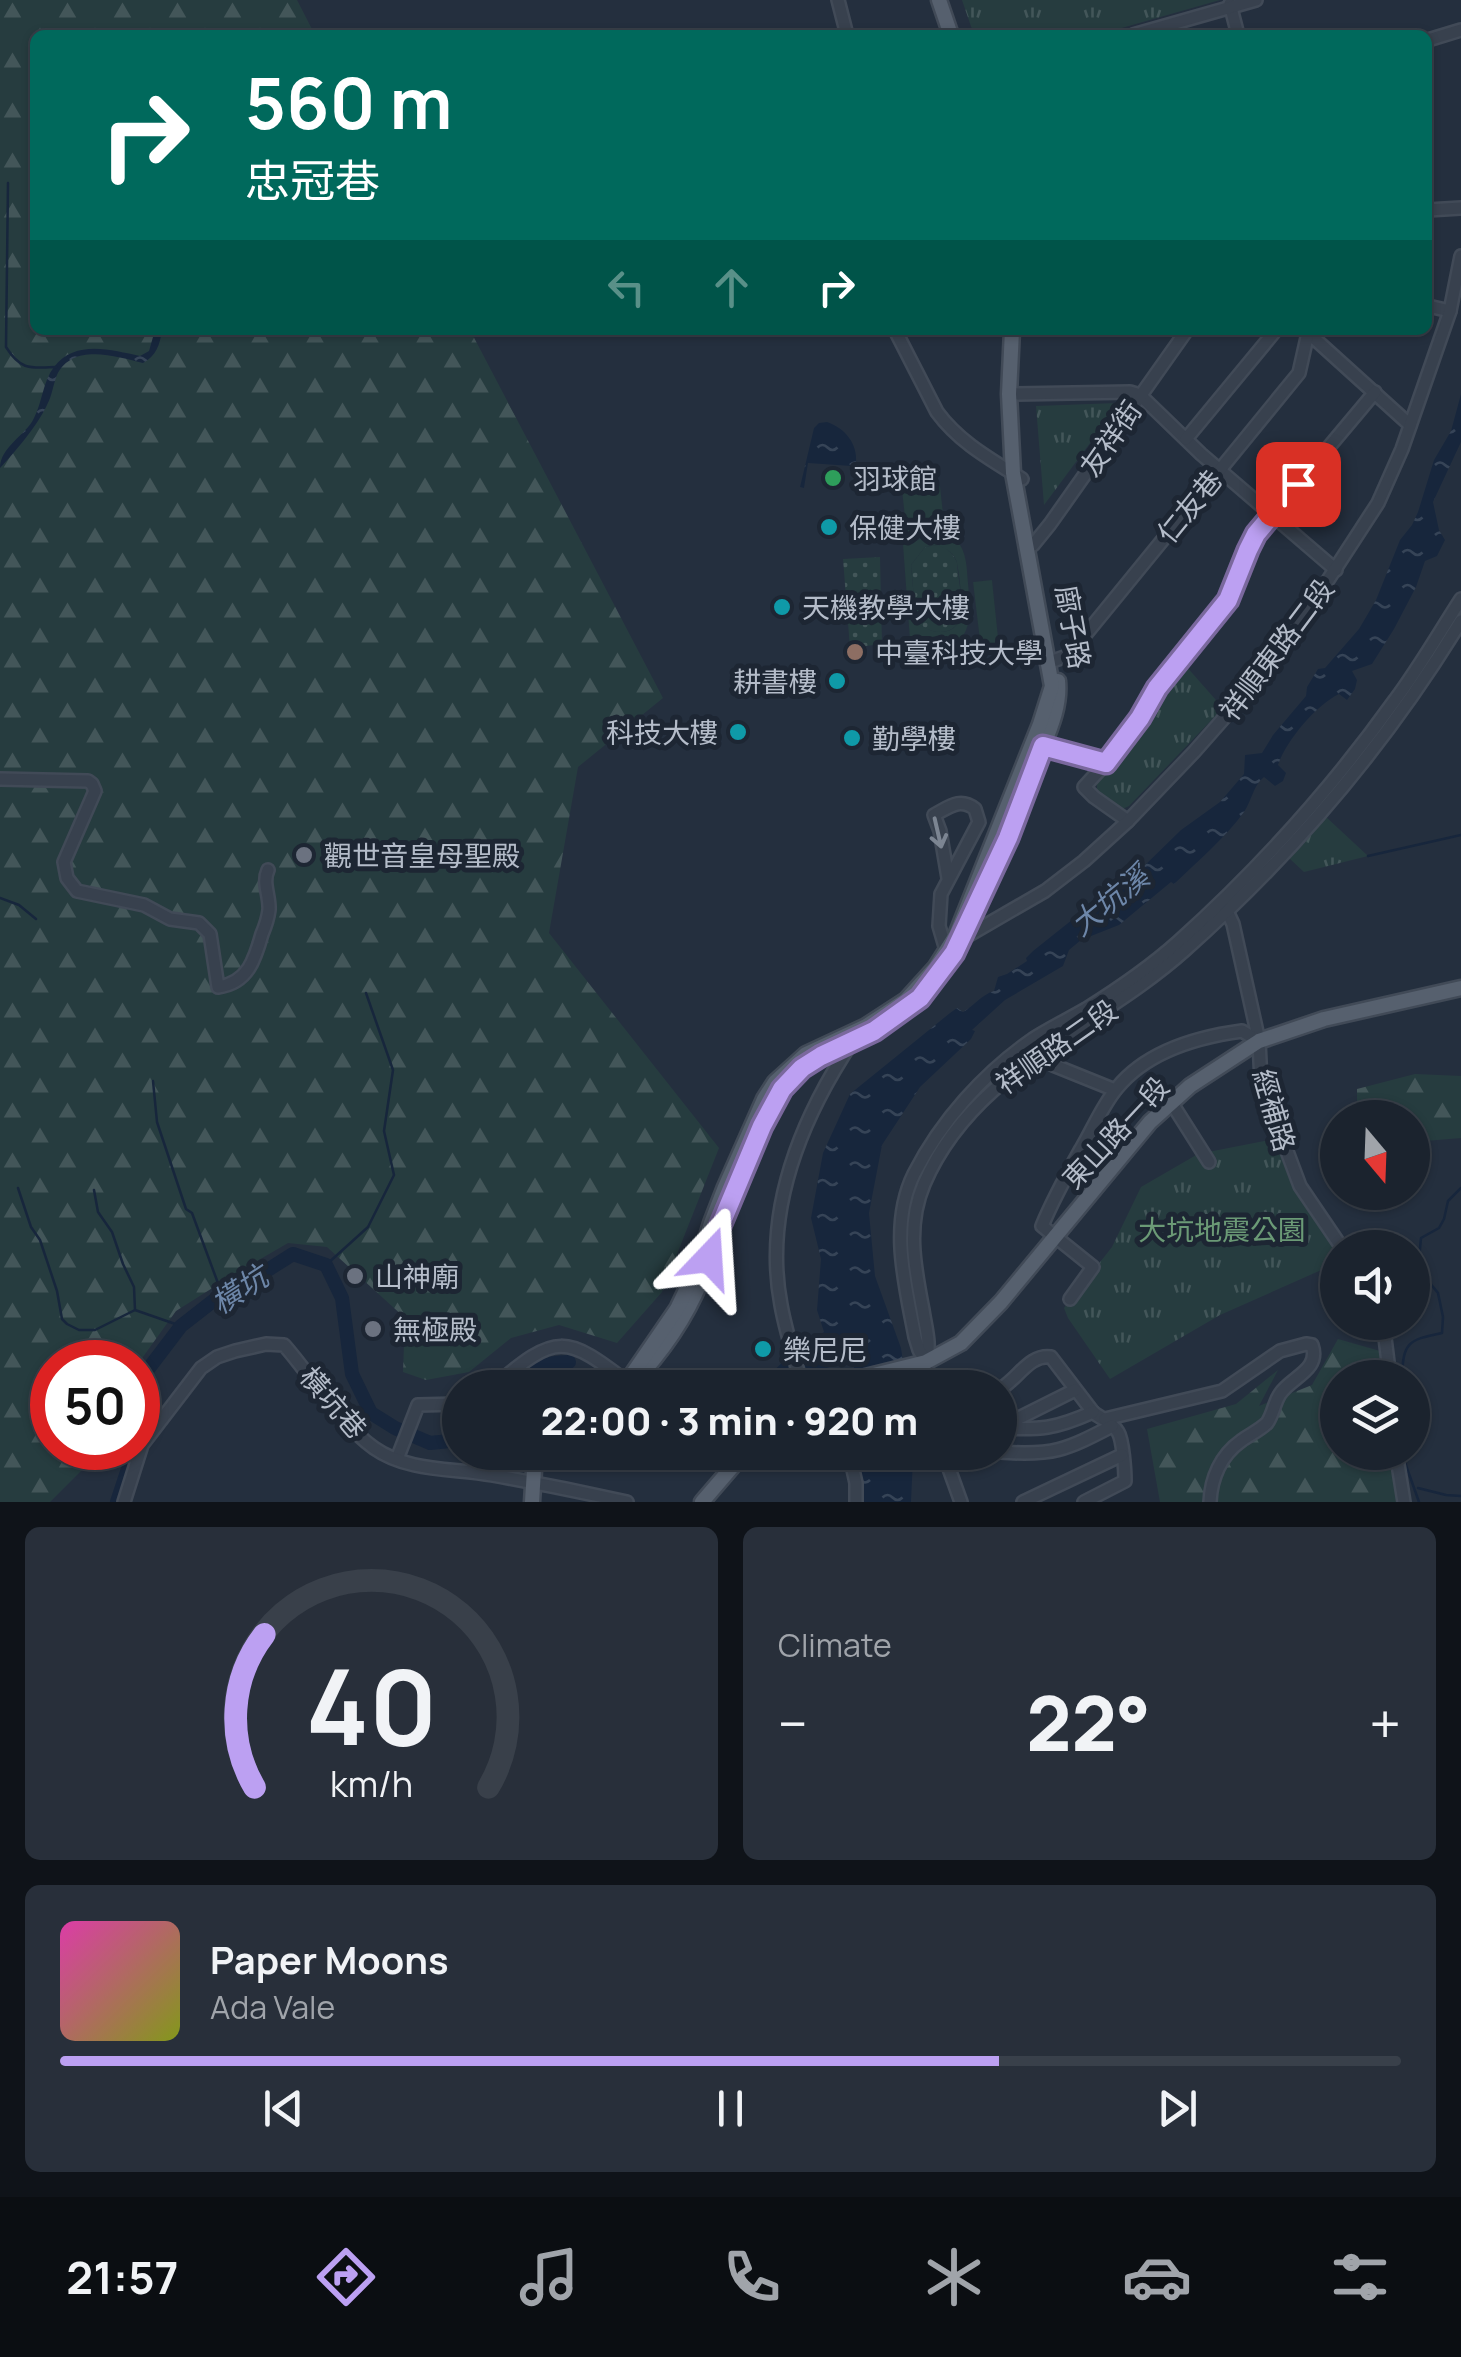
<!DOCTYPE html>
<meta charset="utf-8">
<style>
:root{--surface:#1b232e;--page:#282f3a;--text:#f1f3f6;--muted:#a0a4aa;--line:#39404a;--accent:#bca0f2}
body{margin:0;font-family:Manrope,"Noto Sans TC",sans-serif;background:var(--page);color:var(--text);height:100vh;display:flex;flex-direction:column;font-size:38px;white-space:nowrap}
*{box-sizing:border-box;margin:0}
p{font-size:32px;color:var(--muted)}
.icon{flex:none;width:55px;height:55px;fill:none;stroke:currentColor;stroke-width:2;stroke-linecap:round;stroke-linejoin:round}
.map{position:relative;height:1502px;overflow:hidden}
.panel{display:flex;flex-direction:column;gap:25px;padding:25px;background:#0f1319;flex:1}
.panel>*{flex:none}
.hud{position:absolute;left:30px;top:30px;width:1402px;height:305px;border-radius:15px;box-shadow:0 2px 8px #0004,0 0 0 2px var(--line);background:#00695c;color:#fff;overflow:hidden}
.needle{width:65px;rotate:161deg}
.controls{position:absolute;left:1320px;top:1100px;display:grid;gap:20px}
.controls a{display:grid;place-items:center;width:110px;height:110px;border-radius:50%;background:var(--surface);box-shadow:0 2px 8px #0004,0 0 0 2px var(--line);font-size:50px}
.speed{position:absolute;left:30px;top:1340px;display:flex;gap:20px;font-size:50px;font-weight:700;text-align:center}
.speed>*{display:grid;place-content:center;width:130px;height:130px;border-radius:50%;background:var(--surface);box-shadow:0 2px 8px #0004,0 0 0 2px var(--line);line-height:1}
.speed .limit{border:15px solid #d22;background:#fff;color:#111}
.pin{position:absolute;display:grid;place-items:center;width:85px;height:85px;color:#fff;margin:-42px;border-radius:20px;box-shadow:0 5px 15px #0006}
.me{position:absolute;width:110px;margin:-55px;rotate:20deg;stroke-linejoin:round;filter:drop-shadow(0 0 8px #0008)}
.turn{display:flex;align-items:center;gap:35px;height:210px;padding:0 50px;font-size:45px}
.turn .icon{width:130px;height:130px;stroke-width:2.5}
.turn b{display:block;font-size:70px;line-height:85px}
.lanes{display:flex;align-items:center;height:95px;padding:0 50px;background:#0003;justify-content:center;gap:50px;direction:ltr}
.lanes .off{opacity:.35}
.big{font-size:75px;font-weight:800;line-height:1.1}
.panel .widget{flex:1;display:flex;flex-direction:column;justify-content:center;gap:15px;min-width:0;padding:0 35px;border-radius:15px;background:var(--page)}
.panel .dial{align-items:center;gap:0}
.dial svg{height:260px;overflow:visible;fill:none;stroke:var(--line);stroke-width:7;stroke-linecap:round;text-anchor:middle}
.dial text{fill:var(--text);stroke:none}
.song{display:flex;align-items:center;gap:30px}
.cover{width:120px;height:120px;border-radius:15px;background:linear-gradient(135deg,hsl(320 70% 55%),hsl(70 70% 35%))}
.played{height:10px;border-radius:5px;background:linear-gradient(90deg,var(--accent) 70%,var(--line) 70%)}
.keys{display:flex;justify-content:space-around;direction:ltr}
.heat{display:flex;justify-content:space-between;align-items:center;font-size:55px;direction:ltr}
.panel .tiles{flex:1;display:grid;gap:25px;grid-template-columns:1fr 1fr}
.widget:last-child{grid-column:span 2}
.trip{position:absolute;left:442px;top:1370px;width:575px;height:100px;border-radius:50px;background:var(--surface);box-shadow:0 2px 8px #0004,0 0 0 2px var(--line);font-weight:800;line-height:100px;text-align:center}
.menu{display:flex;height:160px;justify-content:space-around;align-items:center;background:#0b0e12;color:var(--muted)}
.menu .icon{width:70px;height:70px}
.menu .selected{color:var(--accent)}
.menu b{font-size:45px;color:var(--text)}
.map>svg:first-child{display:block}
.grass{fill:url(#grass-dots)}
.forest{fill:url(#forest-firs)}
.park{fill:url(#park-tufts)}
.pitch{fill:#263c3f;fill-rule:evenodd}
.water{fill:url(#water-ripples)}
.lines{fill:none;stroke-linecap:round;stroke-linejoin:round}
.stream{stroke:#17263c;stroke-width:2.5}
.river{stroke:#17263c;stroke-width:14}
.minor-casing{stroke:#414a57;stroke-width:16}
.major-casing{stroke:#414a57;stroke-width:19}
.minor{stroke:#38414e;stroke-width:11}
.major{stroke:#56606e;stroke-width:14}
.oneway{stroke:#7c8592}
.route-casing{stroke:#7a689d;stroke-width:25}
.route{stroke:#bca0f2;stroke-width:18}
.leisure-dot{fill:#2e9e5b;stroke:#1d2633;stroke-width:4}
.culture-dot{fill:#0f9aa8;stroke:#1d2633;stroke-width:4}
.education-dot{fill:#8d6e63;stroke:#1d2633;stroke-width:4}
.worship-dot{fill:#6b7280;stroke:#1d2633;stroke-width:4}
.labels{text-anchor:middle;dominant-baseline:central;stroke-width:10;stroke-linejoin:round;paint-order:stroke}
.street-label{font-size:28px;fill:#b4bcc9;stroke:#1d2633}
.poi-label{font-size:28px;fill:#b4bcc9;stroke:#1d2633;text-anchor:start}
.park-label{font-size:28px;fill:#6b9a76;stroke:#1d2633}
.water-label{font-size:30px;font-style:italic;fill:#6d86a8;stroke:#1d2633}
</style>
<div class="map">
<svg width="1461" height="1502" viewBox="0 0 1461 1502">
<defs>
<pattern id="grass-dots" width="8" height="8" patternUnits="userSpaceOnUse" patternTransform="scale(2.5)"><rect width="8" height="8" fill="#263c3f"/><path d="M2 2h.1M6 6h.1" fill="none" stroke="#435659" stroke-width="1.8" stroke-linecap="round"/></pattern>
<pattern id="forest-firs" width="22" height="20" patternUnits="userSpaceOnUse" patternTransform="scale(2.5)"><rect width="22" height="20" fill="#263c3f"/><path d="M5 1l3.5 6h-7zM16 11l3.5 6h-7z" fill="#435659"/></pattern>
<pattern id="park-tufts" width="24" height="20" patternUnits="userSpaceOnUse" patternTransform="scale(2.5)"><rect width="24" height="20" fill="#263c3f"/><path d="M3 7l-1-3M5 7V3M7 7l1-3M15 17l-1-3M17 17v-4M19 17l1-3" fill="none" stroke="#435659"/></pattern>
<pattern id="water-ripples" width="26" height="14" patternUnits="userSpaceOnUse" patternTransform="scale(2.5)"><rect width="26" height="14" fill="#17263c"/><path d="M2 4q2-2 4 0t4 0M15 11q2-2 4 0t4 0" fill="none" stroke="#364457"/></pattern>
</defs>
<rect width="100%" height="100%" fill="#242f3e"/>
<!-- grass -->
<g class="grass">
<path d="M938,545C947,547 954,554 957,563C958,579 963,598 961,613C958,638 929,636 916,621L911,565L925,547Z"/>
<polygon points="880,557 882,644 850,648 843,559"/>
</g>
<!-- forest -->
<g class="forest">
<polygon points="0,0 297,0 315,35 35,35 35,330 470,330 663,698 578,767 549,933 719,1148 662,1292 617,1343 559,1325 511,1338 469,1372 426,1380 403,1372 405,1318 327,1247 288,1243 233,1275 176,1311 140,1361 138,1374 138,1362 52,1362 52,1448 104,1448 50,1502 0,1502"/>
<polygon points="1415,1074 1461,1076 1461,1138 1413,1142 1412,1118 1357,1117 1357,1089"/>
<polygon points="1338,1339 1380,1351 1383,1377 1338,1378 1338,1452 1394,1453 1400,1502 1160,1502 1147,1429 1236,1404 1278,1370 1259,1406 1312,1385"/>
</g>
<!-- park -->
<g class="park">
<polygon points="962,0 1220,0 1097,35 974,35"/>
<polygon points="1118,403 1119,404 1044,505 1036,406"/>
<polygon points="1185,665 1223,708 1129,806 1120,810 1097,794 1097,784 1144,726 1158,698"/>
<polygon points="1325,816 1368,856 1304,872 1289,858"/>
<polygon points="1274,1139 1278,1139 1296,1186 1332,1245 1337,1250 1337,1263 1220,1315 1110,1379 1068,1318 1064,1308 1112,1247 1141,1187 1198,1154"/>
</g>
<!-- pitch -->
<g class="pitch">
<polygon points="940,486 944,523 906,527 902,490"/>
<path d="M910,530L912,544C929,531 954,527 963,551C967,561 967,572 968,583C972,624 972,657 918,638V654H911L902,531ZM938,545C945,548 953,552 956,560C959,568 963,607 961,616C955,639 928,634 916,621L911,565L925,547Z"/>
<polygon points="992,580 999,647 981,649 973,582"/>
</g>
<!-- water -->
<g class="water">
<path d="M155,330H162C160,345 156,356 143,363C117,357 73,342 57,375C53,385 52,396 47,405C38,425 15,452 0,468C0,447 26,435 34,418C42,403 43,381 54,367C75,339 112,350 140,356L149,351Z"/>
<path d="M1461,394V442L1433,502L1439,530L1445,540L1437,556L1425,561L1416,587L1394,629L1372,664L1352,671L1357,680L1355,689L1347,700L1339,694C1316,705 1286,741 1278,765L1286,773L1283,781L1275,786L1264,777C1253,786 1252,800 1244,812C1224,839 1198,861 1174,884L1171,882L1119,925L1081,940L1069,950L1063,966L1005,1000L972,1030L975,1031L971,1039L920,1087L882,1145L869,1213L875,1276L901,1348L907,1387H856L853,1359L818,1371L790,1387L756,1388L796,1349L824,1332L817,1310L821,1259L811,1218L823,1153L850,1094L950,1013L957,1008L963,1012C974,1006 981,995 994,991L998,977L1007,974L1027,961L1026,958L1033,951L1097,900L1142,868L1181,830L1220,802L1244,774L1245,755L1262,753L1273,735L1306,696L1307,687L1318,669L1325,668L1359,629L1376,600L1400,540L1412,525L1418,512L1434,460L1451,431Z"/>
<path d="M827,422C845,428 858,444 856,463L851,466L808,463L804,488L800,487L814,428L819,423Z"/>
<polygon points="859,1453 909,1453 908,1459 913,1459 911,1502 863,1502"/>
</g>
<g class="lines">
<!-- stream -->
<g class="stream">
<path d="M8,183L6,347C21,371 31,368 56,367"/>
<polyline points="1368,856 1461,835"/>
<polyline points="0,898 19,905 36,919"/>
<polyline points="153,1081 157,1122 186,1209 192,1213 222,1294"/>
<polyline points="18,1188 31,1227 40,1240 57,1291 62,1319 67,1324 79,1330 95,1330 135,1310"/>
<polyline points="94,1190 98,1212 112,1232 123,1264 134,1287 135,1310 181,1326"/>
<polyline points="326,1265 368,1227 394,1175 384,1131 393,1070 366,993"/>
<path d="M1402,1378C1403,1342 1408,1340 1442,1333L1443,1317L1438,1293L1425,1277L1419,1259L1421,1238L1439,1228L1444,1219L1448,1201L1461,1188"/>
<polyline points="1403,1457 1419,1502"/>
<polyline points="1418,1488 1446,1495 1461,1496"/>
</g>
<!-- river -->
<g class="river">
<path d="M519,1388C534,1368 545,1362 569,1362"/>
<polyline points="138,1416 146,1372 181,1326 222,1294 255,1278 293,1254 326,1265 342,1298 352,1374 371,1413 395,1428 430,1443 460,1440"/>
<polyline points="117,1502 135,1448"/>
</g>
<!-- minor casing -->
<g class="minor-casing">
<g id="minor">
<polyline points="838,0 847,35"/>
<polyline points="1230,4 1238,35"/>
<polyline points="1133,35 1256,0"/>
<polyline points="1428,40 1461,30"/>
<polyline points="1428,210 1461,208"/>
<polyline points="1428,306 1450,311"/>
<path d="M895,330L937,412C959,442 990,459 1022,479"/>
<polyline points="1305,330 1410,425"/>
<polyline points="1009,394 1130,392 1140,395 1201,454 1336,570"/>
<polyline points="1186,439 1276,330"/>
<polyline points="1033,545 1050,524 1187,330"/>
<polyline points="1047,663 1067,656 1072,651 1299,373 1308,333"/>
<polyline points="1043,746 1106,763"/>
<path d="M0,779L88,781L92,784L95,791L64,862L67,878L77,891L144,905L170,919L199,923L210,934L218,987C248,983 255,959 262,934C265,927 268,918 269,910C270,896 262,883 268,870"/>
<polyline points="1128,821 1094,797 1084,787 1106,763 1140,718 1157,688 1228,600 1256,534 1375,392"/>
<polyline points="1226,909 1233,924 1259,1041 1261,1082 1300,1186 1338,1242 1345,1248"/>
<polyline points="956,935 962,939 1045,891 1084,861 1128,821 1194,752 1261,676 1291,637 1378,503 1402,449 1450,311 1461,256"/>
<path d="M946,950L939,926L941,894L979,822L975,809C960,797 949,807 934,815L940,831L948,878"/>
<polyline points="1042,1050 1053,1065 1115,1090"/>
<polyline points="1171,1102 1209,1162"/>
<path d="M1070,1299L1093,1267L1042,1226C1053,1199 1067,1174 1081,1149C1093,1129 1102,1106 1117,1088C1147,1051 1197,1037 1242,1031L1259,1041"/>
<polyline points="1383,1322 1390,1378"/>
<path d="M926,1362C931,1343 926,1330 923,1310C915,1268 906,1226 924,1184C973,1069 1097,1029 1185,950C1292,855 1386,744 1461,621"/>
<path d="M492,1388C557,1332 565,1334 631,1385"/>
<path d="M803,1388C795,1360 786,1333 781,1305C763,1211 801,1119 852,1042"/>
<path d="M929,1388L926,1362L919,1350L915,1337C905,1284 889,1225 914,1174C941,1121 984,1073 1033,1039C1050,1028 1069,1019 1086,1009C1118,989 1150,967 1178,942C1258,870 1332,788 1395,700C1419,668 1439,633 1461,599"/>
<path d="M1000,1389C1018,1379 1029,1354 1051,1357L1093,1412C1101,1419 1112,1422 1118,1432C1123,1440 1125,1471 1125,1481L1084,1502"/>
<path d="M1105,1419L1222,1391L1280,1351L1306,1344L1312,1345C1321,1370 1291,1377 1280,1394C1274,1403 1273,1415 1267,1423C1260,1430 1249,1435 1241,1441C1221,1455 1211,1478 1210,1502"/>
<polyline points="1003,1426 1075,1390"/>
<path d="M1000,1428C1041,1430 1055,1429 1093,1412"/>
<polyline points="849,1452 856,1483 856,1502"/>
<polyline points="943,1452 961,1502"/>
<path d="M1000,1452C1053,1456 1066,1450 1112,1426"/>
<polyline points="1396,1452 1404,1502"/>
<polyline points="397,1459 418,1405 460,1404"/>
<polyline points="960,1459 979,1452"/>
<path d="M124,1502L142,1445L201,1368L217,1357L235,1351L266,1344L284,1345C314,1379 337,1421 374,1448C408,1472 453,1468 492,1475C537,1483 582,1492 627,1502"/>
<polyline points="1023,1502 1122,1455"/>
</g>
</g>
<!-- major casing -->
<g class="major-casing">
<g id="major">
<polyline points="939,0 951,35"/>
<path d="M969,922C992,869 1016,817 1036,764C1046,737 1061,710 1058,681"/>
<path d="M764,1122C775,1098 790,1077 812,1062"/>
<polyline points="719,1228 751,1151"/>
<path d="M643,1372C673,1338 696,1301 709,1258"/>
<polyline points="618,1388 631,1376 677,1309 698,1265 711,1223 725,1187 764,1099 775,1082 806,1054 866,1026 906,1000 935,968 956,935 1040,724 1052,686 1013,473 1009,394 1012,330"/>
<polyline points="821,1388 926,1362 961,1343 1001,1302 1150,1122 1190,1086 1259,1041 1324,1019 1461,988"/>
<polyline points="532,1502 534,1470 542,1452"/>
<polyline points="702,1502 745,1452"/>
</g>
</g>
<!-- minor -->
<use href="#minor" class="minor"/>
<!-- major -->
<use href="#major" class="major"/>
</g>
<!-- one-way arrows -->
<defs><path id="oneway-shaft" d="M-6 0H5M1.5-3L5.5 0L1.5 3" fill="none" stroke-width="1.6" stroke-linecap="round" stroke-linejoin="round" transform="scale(2.5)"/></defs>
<use class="oneway" href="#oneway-shaft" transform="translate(938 833) rotate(77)"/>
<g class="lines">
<!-- route casing -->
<g class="route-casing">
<polyline id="route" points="709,1258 718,1231 762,1126 782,1089 802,1068 821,1056 874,1031 920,998 954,953 1008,838 1043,746 1106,763 1140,718 1157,688 1228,600 1248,550 1256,534 1298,484"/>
</g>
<!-- route -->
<use href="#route" class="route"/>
</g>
<!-- markers -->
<circle class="leisure-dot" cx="833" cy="478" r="10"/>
<g class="culture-dot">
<circle cx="829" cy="527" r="10"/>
<circle cx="782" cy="607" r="10"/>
<circle cx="837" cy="681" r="10"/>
<circle cx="738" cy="732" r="10"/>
<circle cx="852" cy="738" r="10"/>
<circle cx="763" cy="1349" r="10"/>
</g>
<circle class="education-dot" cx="855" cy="652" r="10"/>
<g class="worship-dot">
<circle cx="304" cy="855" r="10"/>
<circle cx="355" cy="1276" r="10"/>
<circle cx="373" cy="1329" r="10"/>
</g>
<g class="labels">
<!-- street labels -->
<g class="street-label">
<text transform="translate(1110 438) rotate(-55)">友祥街</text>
<text transform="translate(1189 506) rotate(-51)">仁友巷</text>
<text transform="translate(1074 627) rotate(80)">廍子路</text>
<text transform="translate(1276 649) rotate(-53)">祥順東路二段</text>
<text transform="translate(1056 1046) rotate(-35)">祥順路二段</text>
<text transform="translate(1275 1110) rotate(74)">經補路</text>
<text transform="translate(1115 1132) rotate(-47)">東山路一段</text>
<text transform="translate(334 1402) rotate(49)">橫坑巷</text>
</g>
<!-- poi labels -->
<g class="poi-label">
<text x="853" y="478">羽球館</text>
<text x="849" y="527">保健大樓</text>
<text x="802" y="607">天機教學大樓</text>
<text x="875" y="652">中臺科技大學</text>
<text x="817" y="681" text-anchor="end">耕書樓</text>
<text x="718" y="732" text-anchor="end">科技大樓</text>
<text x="872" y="738">勤學樓</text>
<text x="324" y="855">觀世音皇母聖殿</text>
<text x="375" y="1276">山神廟</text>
<text x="393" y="1329">無極殿</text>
<text x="783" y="1349">樂尼尼</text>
</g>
<!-- park labels -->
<g class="park-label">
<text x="1222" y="1229">大坑地震公園</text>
</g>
<!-- water labels -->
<g class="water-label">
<text transform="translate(1109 900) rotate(-39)">大坑溪</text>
<text transform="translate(239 1289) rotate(-33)">橫坑</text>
</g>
</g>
</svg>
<div class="controls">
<a><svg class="needle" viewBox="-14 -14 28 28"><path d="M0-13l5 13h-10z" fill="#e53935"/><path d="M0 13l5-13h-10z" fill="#a0a4aa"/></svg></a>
<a><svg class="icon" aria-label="sound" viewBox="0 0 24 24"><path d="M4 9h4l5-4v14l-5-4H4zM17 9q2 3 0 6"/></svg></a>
<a><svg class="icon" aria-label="layers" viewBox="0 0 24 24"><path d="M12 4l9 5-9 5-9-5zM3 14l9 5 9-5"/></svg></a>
</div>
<div class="speed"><div class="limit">50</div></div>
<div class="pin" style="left:1298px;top:484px;background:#d93025"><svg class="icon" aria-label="arrive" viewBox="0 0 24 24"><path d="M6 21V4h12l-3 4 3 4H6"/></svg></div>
<svg class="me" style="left:709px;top:1258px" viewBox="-20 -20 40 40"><path d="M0-17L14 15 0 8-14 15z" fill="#bca0f2" stroke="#fff" stroke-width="4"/></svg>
<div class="trip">22:00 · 3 min · 920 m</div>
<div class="hud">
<div class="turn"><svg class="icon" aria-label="right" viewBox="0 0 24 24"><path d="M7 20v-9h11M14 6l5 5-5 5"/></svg><div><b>560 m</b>忠冠巷</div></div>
<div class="lanes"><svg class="icon off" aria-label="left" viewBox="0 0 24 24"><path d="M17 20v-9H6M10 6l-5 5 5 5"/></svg><svg class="icon off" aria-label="ahead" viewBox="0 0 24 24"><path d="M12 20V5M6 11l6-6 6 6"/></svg><svg class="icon" aria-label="right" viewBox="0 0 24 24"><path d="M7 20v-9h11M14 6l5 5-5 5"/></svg></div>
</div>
</div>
<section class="panel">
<div class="tiles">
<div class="widget dial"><svg viewBox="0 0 100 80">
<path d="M14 69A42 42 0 1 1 86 69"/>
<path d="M14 69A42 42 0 0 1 17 22" stroke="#bca0f2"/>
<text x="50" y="56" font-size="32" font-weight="700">40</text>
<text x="50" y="72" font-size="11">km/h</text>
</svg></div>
<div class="widget"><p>Climate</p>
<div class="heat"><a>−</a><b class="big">22°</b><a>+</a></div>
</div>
<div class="widget">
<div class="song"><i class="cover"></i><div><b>Paper Moons</b><p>Ada Vale</p></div></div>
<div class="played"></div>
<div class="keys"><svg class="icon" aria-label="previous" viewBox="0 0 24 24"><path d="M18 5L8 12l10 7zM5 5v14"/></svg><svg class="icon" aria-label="pause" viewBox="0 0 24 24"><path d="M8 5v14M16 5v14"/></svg><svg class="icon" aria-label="next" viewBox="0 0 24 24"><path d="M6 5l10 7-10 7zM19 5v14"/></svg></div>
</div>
</div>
</section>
<nav class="menu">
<b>21:57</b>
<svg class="icon selected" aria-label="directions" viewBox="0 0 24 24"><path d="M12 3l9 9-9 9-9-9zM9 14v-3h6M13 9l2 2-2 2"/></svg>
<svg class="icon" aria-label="music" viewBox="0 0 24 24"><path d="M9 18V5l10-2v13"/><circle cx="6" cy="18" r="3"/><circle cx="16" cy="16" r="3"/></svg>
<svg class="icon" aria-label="phone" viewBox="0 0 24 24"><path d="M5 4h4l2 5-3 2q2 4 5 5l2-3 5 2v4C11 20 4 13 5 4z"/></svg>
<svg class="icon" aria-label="climate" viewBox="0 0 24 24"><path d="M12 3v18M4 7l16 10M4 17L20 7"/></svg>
<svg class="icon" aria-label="car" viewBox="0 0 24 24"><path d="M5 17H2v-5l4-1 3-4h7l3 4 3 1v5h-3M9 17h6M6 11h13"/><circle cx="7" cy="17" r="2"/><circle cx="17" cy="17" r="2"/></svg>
<svg class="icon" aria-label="filters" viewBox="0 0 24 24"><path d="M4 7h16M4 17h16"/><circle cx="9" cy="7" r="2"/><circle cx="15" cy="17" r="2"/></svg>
</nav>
